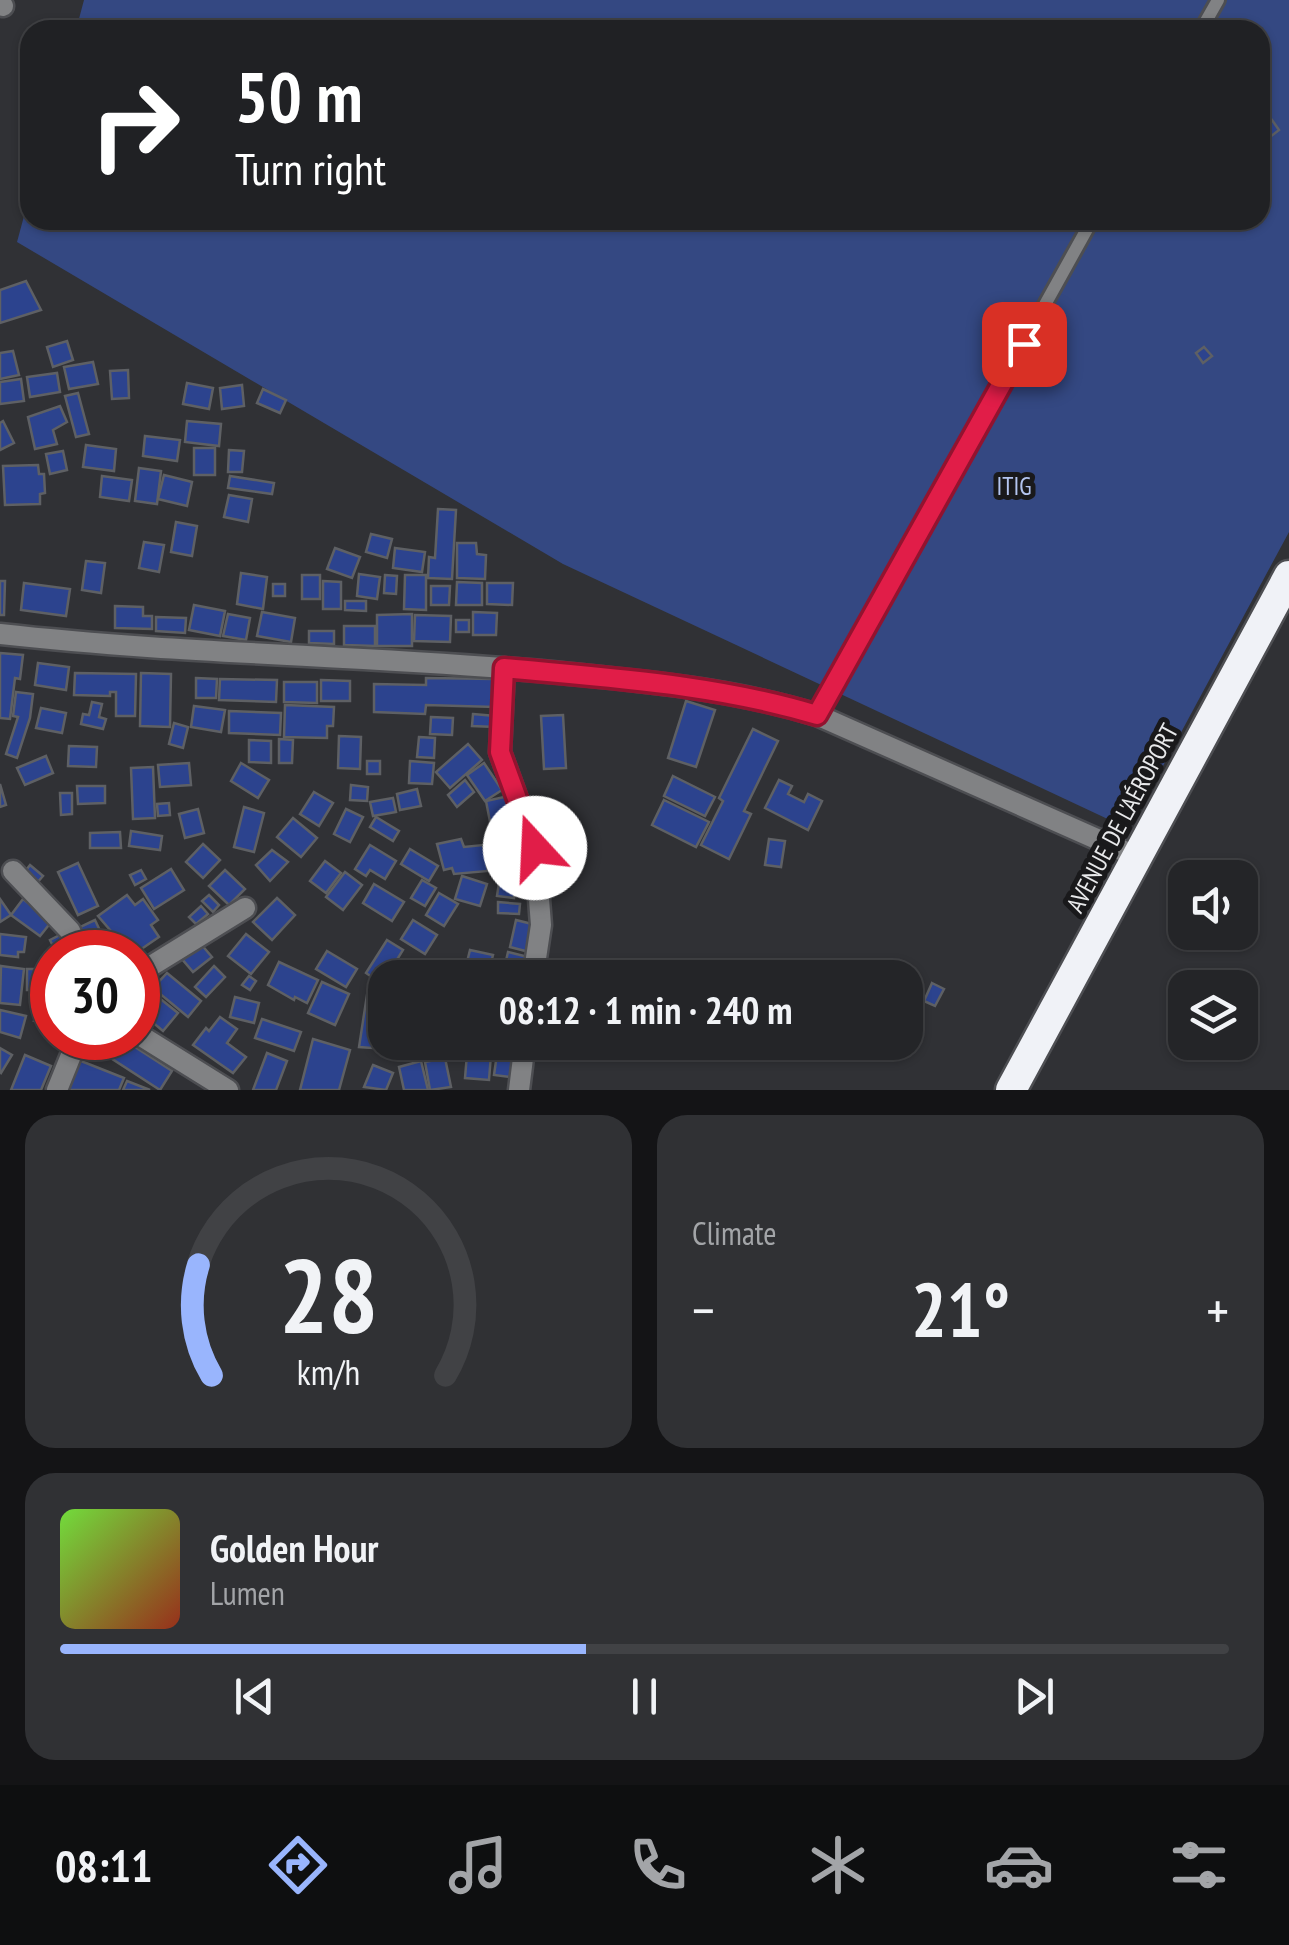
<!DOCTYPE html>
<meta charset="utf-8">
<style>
:root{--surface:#242528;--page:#303134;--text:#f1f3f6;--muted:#a3a5a8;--line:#414245;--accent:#99b5fd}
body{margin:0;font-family:"PT Sans Narrow",sans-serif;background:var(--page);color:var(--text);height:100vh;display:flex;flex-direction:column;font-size:38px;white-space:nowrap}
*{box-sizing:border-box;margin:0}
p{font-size:32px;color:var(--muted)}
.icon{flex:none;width:55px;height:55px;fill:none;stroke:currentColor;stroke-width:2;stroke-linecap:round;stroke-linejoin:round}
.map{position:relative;height:1090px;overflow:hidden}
.sheet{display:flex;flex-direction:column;gap:25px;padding:25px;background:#141416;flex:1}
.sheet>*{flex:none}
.guide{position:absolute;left:20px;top:20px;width:1250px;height:210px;border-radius:30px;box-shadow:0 2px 8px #0004,0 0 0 2px var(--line);background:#202124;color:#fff;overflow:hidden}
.buttons{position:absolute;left:1168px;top:860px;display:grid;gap:20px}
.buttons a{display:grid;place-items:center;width:90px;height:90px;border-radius:20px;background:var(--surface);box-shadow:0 2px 8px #0004,0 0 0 2px var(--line);font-size:50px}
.speed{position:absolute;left:30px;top:930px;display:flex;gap:20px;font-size:50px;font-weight:700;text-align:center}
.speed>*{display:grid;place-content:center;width:130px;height:130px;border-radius:50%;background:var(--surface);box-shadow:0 2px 8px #0004,0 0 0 2px var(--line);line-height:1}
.speed .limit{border:15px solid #d22;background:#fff;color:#111}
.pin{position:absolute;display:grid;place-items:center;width:85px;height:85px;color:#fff;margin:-42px;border-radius:20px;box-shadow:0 5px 15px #0006}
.me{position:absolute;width:110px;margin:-55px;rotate:340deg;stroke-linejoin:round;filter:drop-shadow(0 0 8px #0008)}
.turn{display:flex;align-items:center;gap:35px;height:210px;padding:0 50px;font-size:45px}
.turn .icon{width:130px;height:130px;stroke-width:2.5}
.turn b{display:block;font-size:70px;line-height:85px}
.big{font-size:75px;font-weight:700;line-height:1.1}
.sheet .card{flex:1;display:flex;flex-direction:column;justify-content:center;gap:15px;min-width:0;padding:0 35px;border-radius:30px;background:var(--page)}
.sheet .dial{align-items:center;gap:0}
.dial svg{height:260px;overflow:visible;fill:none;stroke:var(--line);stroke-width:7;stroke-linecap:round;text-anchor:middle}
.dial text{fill:var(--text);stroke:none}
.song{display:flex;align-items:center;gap:30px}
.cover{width:120px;height:120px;border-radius:15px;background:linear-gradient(135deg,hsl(100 70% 55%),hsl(10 70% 35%))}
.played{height:10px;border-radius:5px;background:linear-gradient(90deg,var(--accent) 45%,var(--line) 45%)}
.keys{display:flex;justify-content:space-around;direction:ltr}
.heat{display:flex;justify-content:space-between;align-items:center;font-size:55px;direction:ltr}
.sheet .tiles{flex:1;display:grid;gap:25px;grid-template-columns:1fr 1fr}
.card:last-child{grid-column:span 2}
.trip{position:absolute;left:368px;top:960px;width:555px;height:100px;border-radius:30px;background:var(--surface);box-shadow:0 2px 8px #0004,0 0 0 2px var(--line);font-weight:700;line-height:100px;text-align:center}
.tab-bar{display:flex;height:160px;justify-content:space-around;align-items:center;background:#0e0f10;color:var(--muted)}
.tab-bar .icon{width:70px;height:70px}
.tab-bar .selected{color:var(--accent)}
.tab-bar b{font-size:45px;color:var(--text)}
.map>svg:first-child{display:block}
.green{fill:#344882}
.building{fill:#2c438e;stroke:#5e6064;stroke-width:2.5}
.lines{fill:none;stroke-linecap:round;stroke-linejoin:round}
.lane-casing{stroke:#4d4e52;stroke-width:18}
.street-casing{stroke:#4d4e52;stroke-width:25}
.highway-casing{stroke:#4d4e52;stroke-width:35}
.lane{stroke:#818284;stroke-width:12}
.street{stroke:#818284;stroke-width:20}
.highway{stroke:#f0f2f7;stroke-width:30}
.route-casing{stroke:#92132f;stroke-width:25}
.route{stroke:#e11d48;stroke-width:18}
.labels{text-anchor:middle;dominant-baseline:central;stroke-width:10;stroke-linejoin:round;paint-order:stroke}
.park-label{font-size:25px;fill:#b4c5f0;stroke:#19191b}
.street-label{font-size:25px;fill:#e8e9eb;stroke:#19191b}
</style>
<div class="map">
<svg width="1289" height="1090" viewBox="0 0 1289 1090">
<rect width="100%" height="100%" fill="#303135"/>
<!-- green -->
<polygon class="green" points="84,0 1289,0 1289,532 1129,829 563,564 17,242 30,194 30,220 1260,220 1260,30 76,30"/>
<!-- building -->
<g class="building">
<polygon points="1272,120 1279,130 1270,137 1263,127"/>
<polygon points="26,281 41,310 0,323 0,290"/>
<polygon points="67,341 73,360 53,367 47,347"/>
<polygon points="1204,347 1212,356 1203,363 1196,353"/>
<polygon points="13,351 19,375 0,379 0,353"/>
<polygon points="93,362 98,384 69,389 64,367"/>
<polygon points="128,370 129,398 112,399 110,371"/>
<polygon points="57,373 60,392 30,397 27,377"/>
<polygon points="21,379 24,401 0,404 0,382"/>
<polygon points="187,383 213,388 209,409 183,404"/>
<polygon points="242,385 244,406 222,409 220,388"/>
<polygon points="263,389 286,400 280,413 257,403"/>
<polygon points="78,393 89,434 76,437 65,396"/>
<polygon points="60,406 67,422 53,430 57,444 35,449 28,417"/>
<polygon points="3,421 14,443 0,450 0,423"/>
<polygon points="187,421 221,424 219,446 185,442"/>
<polygon points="145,436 180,440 177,461 143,456"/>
<polygon points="86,445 116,449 114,471 83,467"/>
<rect x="194" y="448" width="21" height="27"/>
<polygon points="229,450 244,451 242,472 228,472"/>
<polygon points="63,451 67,470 50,474 46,454"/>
<polygon points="38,465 39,474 44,474 45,493 40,494 40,504 5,505 3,466"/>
<polygon points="139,468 161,471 157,504 135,501"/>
<polygon points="164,475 192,482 187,506 158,499"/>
<polygon points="102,476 132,480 129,501 100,497"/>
<polygon points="230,476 274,483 272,494 228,488"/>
<polygon points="229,495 252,499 248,522 224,517"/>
<polygon points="438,509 456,510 452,579 428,578 429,557 435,558"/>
<polygon points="176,522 197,526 192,556 171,552"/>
<polygon points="371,534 392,539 387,558 366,552"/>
<polygon points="144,542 164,545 159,572 139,568"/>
<polygon points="457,543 476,543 477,554 486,555 485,579 457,578"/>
<polygon points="335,548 360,557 352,578 327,569"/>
<polygon points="395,548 425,552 422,572 393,568"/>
<polygon points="86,561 105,563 101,593 82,590"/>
<polygon points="241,573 267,577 263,609 237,604"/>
<polygon points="359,574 380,577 377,599 357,596"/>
<rect x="302" y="575" width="18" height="24"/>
<polygon points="385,575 397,576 396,594 384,593"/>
<polygon points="405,575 426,575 426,610 404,609"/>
<polygon points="0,581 5,581 4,615 0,615"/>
<polygon points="323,581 341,582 341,609 323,609"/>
<polygon points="457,582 482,583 482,605 456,605"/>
<polygon points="24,583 70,589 66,616 21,610"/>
<polygon points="487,583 513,583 512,605 487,604"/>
<rect x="273" y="584" width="12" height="12"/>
<polygon points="431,586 450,586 449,605 431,605"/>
<polygon points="345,601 366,601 366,611 345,610"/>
<polygon points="194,605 225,611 220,636 189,630"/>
<polygon points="115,606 143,607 143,616 152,616 152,629 115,628"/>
<polygon points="262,612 295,618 291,642 257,636"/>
<polygon points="473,612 497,613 496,635 473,635"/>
<polygon points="228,614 250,618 246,640 223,636"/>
<polygon points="412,614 412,646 377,646 377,615"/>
<polygon points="415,615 451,616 450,642 414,641"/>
<polygon points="156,617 186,618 185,633 156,631"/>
<rect x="456" y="620" width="13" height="12"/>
<polygon points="344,626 375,626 375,646 344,645"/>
<polygon points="309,631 334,631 334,644 309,643"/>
<polygon points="0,653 23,655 20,679 15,678 10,719 0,718"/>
<polygon points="38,663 69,667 66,690 35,685"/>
<polygon points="75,673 136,674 135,716 116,716 116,692 110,692 110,696 74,695"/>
<polygon points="141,673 171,674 170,727 140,726"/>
<polygon points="196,678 217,679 216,698 196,698"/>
<polygon points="426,678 495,679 495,707 426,705 425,714 374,712 374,684 426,685"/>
<polygon points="220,679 277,680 276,702 219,700"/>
<polygon points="321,680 350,681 350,701 321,701"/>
<polygon points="284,682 317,682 317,703 284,702"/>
<polygon points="16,692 33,694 30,718 17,758 6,754 18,717 13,716"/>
<polygon points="686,701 715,710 696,767 668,758"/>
<polygon points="92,702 102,704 99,717 106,719 103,729 81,724 83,714 89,715"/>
<polygon points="285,705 334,707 333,726 327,726 327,738 284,737"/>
<polygon points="194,706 225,710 221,732 191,727"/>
<polygon points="41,708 66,713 62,733 36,728"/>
<polygon points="229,711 281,713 280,735 229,733"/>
<polygon points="473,714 495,716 495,727 472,726"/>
<polygon points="563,715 566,768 544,769 541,716"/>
<polygon points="431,717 453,718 452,735 430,734"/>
<polygon points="174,723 188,727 183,748 169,744"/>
<polygon points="753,729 778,741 744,811 751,814 729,859 701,845 723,801 719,798"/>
<polygon points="339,736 361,737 360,769 338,768"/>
<polygon points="419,737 435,738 434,758 417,757"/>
<polygon points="279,739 293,740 292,763 279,763"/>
<polygon points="249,740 271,741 271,763 249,762"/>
<polygon points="468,744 482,760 450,788 436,772"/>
<polygon points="69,746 97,747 96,767 68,766"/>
<polygon points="46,756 53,773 25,785 17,768"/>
<rect x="367" y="761" width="13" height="13"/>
<polygon points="410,761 434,763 432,784 409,783"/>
<polygon points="189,763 191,785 160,787 158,765"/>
<polygon points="241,763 269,780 258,798 231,781"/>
<polygon points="484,763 502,790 485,801 467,775"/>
<polygon points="153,767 155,818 133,819 131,768"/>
<polygon points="673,776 715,797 705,816 664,796"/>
<polygon points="465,780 474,792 457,807 448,795"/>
<polygon points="779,780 792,786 788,794 804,802 808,794 822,801 808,830 765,808"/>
<polygon points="0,784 6,805 0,807"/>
<polygon points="351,785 368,787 367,801 350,800"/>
<polygon points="77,786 105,786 105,803 78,804"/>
<polygon points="417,789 421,806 400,810 397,794"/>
<polygon points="314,792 333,803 319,826 300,814"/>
<polygon points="60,793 72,793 72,814 61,815"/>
<polygon points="509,796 516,827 492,832 486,801"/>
<polygon points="393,798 396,812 373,816 370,802"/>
<polygon points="664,800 709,822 696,847 652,825"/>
<polygon points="169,803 170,815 158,816 157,804"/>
<polygon points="244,807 264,813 254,852 234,847"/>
<polygon points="198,809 204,833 185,838 179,814"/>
<polygon points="346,809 363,817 350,842 334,834"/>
<polygon points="376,817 399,831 393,841 370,827"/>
<polygon points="293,818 317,838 301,857 277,837"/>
<polygon points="131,831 162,836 160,850 129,846"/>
<polygon points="120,832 121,848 90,848 90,833"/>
<polygon points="532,834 533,865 499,866 497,835"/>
<polygon points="461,839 464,847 483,845 488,871 454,874 452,868 444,870 437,844"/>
<polygon points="769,839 785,841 781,867 765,865"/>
<polygon points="203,844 220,860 203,878 186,862"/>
<polygon points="370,845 396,861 385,879 370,870 366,876 355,869"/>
<polygon points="410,849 438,866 429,881 401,864"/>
<polygon points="272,850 288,862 270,881 256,865"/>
<polygon points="325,861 341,873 326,893 310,881"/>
<polygon points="78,863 98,906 78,915 58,872"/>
<polygon points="30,865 43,876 36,884 23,874"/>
<polygon points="171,869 184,890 154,909 141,888"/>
<polygon points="141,870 146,879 135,885 130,875"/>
<polygon points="225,870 245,889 229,905 209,886"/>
<polygon points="501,870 517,872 514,898 497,896"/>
<polygon points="345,872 362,885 343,910 326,897"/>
<polygon points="462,876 487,884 480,906 455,899"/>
<polygon points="422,880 436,888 425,906 411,898"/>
<polygon points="374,884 404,902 392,921 363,903"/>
<polygon points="439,893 458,904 444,926 426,915"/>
<polygon points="127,895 135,905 143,899 158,920 151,925 159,937 137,952 129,952 98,916"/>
<polygon points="209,895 219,905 213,912 202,901"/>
<polygon points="277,898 295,915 272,940 253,922"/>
<polygon points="0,899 11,915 0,922"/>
<polygon points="23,899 52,921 40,936 11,915"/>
<polygon points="498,902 520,904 519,914 498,913"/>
<polygon points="201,906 208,914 196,924 189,917"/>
<polygon points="95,920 102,935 87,942 80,927"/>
<polygon points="413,920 437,935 425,954 401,939"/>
<polygon points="516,920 540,926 533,953 510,947"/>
<polygon points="0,934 26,937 24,952 18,952 18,957 0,955"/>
<polygon points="246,934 269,952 251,974 228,956"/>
<polygon points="60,935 68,950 56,952 50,940"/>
<polygon points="387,940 403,950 382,984 366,973"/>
<polygon points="200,943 212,957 193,972 182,959"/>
<polygon points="470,950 493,955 488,975 465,970"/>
<polygon points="327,951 357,969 346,987 316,969"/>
<polygon points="508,952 528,957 523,978 502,978"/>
<polygon points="279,962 318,980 307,1003 295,997 294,1000 268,985"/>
<polygon points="446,964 466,978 439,978"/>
<polygon points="1,966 24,969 20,1005 0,1003"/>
<polygon points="214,966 225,977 206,997 195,987"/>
<polygon points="27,969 38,969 37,990 27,990"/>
<polygon points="167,973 201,1001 188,1017 153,988"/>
<polygon points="249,976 256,981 250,990 242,985"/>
<polygon points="322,982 349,994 335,1025 308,1013"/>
<polygon points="932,983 944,989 935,1006 924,1001"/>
<polygon points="143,985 178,1013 163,1031 138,1010 138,992"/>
<polygon points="367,995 385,999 385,1024 375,1022 372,1048 359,1047"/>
<polygon points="235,997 259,1003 254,1023 230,1017"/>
<polygon points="39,1005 52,1009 52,1026 34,1021"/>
<polygon points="0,1010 26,1016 20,1038 0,1032"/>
<polygon points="220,1017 237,1029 227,1043 246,1057 233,1073 193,1045 206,1028 209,1031"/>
<polygon points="262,1019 301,1032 294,1051 255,1038"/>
<polygon points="108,1038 121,1038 172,1071 160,1090 100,1051"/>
<polygon points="313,1039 350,1050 339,1090 300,1090"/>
<polygon points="442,1042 464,1042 462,1054 440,1049"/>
<polygon points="468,1042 492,1042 489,1080 465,1078"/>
<polygon points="498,1047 514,1049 510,1077 494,1075"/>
<polygon points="0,1048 12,1055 1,1073 0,1072"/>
<polygon points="267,1053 287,1061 276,1090 253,1090"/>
<polygon points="25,1055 51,1066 41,1090 11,1090"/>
<polygon points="445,1058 451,1087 430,1090 425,1062"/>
<polygon points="76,1059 124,1078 119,1090 64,1090"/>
<polygon points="421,1061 428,1090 404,1090 399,1067"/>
<polygon points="373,1065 393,1073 386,1090 364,1087"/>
<polygon points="127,1081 150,1090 123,1090"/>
</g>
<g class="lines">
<!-- lane casing -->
<g class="lane-casing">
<g id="lane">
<polyline points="1201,30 1218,0"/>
<polyline points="817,715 1092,220"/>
</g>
</g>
<!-- street casing -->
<g class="street-casing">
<g id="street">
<polyline points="0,4 3,6"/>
<path d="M0,634C187,655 375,655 562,673C649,682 733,689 817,715L1135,856"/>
<polyline points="504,668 500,752 535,848 541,925 533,978"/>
<polyline points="13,871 70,931 79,952"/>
<polyline points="138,974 245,908"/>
<polyline points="138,1034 228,1090"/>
<polyline points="57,1090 78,1038"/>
<polyline points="519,1090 525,1042"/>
</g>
</g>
<!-- highway casing -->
<g class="highway-casing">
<polyline id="highway" points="1011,1090 1289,576"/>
</g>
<!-- lane -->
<use href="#lane" class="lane"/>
<!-- street -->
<use href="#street" class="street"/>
<!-- highway -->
<use href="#highway" class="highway"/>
</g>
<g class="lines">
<!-- route casing -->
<g class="route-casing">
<path id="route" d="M535,848L500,752L504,668C609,678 715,684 817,715L1024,344"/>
</g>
<!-- route -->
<use href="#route" class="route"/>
</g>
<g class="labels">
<!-- park labels -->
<g class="park-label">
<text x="1014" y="486">ITIG</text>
</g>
<!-- street labels -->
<g class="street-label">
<text transform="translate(1122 818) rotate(-62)">AVENUE DE L'AÉROPORT</text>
</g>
</g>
</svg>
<div class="buttons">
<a><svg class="icon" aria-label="sound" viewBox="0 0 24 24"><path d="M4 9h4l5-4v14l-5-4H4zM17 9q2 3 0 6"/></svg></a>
<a><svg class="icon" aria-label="layers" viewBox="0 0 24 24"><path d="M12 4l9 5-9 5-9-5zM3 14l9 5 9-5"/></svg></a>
</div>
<div class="speed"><div class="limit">30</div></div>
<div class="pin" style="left:1024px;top:344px;background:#d93025"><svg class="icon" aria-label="arrive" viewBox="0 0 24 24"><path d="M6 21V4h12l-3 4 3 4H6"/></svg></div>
<svg class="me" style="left:535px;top:848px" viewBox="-20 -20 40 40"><circle r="19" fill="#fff"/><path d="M0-13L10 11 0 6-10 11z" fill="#e11d48"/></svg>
<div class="trip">08:12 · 1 min · 240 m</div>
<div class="guide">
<div class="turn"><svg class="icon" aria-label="right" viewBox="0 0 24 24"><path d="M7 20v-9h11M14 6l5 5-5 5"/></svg><div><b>50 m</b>Turn right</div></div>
</div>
</div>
<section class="sheet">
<div class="tiles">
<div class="card dial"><svg viewBox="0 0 100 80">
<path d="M14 69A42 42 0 1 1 86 69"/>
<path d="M14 69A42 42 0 0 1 10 35" stroke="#99b5fd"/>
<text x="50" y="56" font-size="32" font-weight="700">28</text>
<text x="50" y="72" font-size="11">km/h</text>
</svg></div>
<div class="card"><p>Climate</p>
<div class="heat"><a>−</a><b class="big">21°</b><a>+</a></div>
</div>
<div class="card">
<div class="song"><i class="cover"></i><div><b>Golden Hour</b><p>Lumen</p></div></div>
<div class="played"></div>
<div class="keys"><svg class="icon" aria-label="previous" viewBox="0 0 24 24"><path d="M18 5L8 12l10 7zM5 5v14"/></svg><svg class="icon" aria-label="pause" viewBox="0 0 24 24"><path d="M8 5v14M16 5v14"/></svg><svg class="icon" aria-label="next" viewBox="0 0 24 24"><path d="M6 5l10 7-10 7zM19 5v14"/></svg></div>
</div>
</div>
</section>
<nav class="tab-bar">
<b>08:11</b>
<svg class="icon selected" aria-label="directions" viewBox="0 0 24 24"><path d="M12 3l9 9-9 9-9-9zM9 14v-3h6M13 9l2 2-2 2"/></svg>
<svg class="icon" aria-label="music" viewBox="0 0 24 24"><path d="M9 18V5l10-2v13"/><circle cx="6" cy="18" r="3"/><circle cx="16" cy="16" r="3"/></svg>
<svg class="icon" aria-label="phone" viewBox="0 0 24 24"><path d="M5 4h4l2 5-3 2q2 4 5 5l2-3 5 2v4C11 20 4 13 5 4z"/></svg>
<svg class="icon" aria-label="climate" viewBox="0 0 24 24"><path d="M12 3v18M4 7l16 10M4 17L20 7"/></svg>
<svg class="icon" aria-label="car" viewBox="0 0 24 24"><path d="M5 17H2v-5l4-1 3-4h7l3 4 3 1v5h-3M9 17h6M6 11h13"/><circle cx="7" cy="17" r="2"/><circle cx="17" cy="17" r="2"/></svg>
<svg class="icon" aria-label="filters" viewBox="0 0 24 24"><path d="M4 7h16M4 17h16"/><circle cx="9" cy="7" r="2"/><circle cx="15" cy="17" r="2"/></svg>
</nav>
